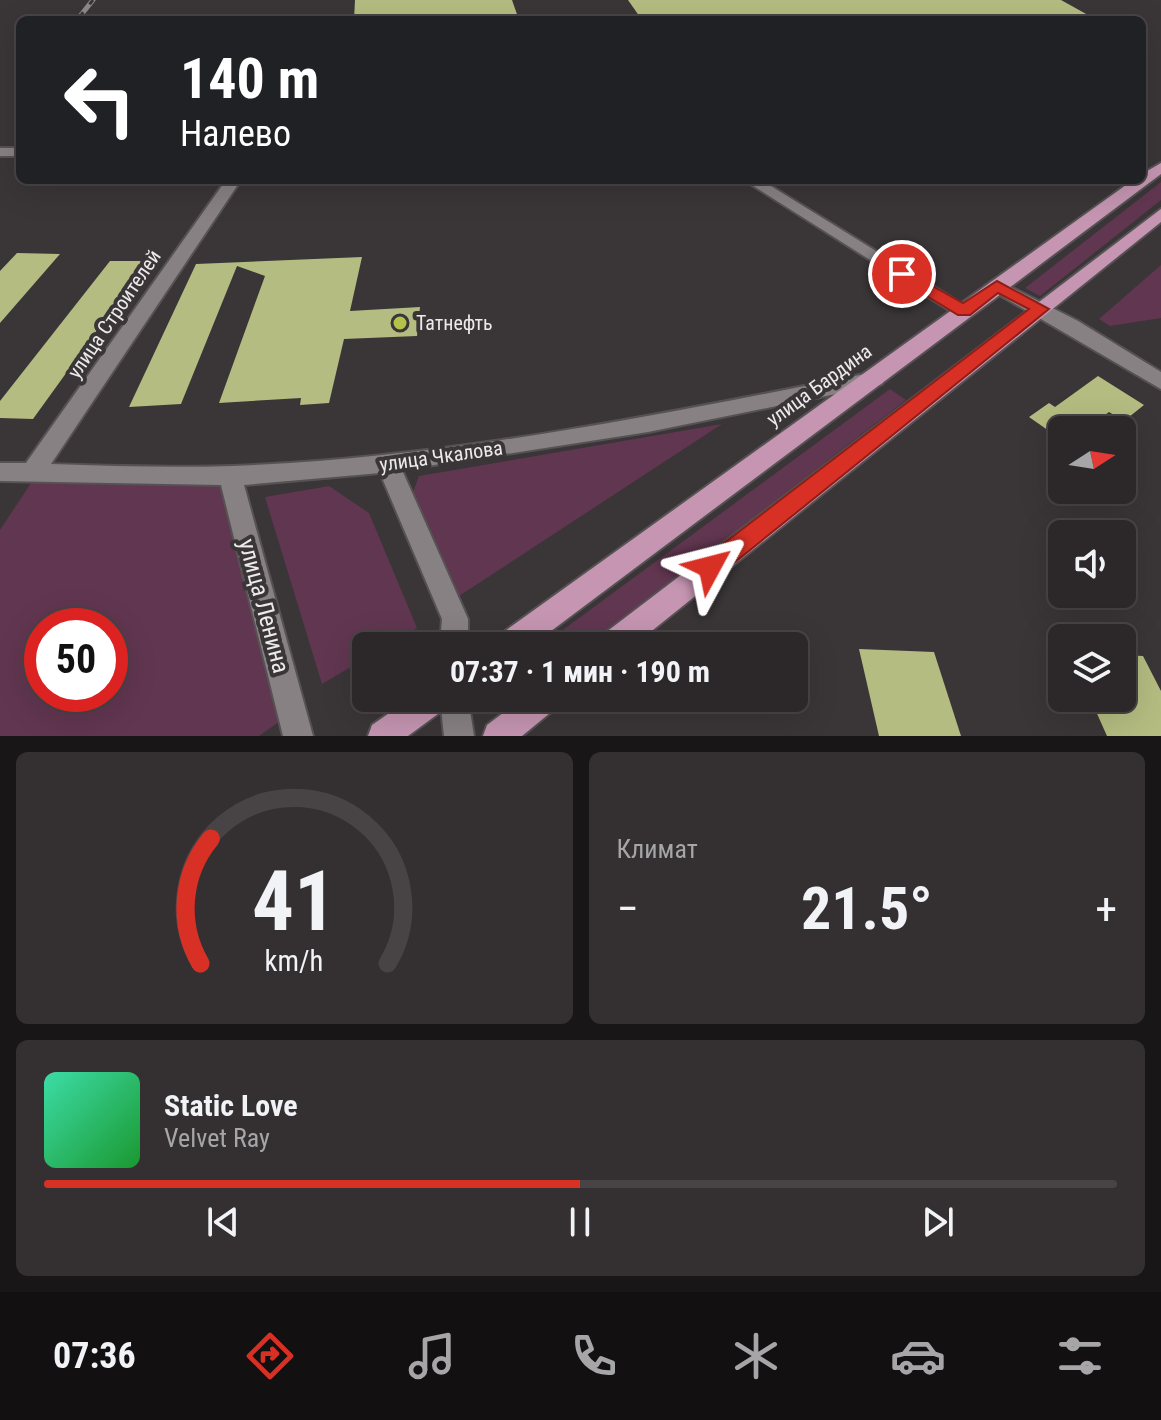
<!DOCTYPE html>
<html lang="ru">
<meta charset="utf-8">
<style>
:root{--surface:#2c2829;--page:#343031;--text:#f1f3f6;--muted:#a6a6a8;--line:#484446;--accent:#d93025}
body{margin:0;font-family:"Roboto Condensed",sans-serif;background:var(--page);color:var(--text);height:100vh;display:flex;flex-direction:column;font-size:30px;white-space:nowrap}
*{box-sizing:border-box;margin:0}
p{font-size:26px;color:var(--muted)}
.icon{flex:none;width:44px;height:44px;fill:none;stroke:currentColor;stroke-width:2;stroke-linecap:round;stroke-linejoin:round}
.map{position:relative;height:736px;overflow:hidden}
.details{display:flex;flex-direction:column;gap:16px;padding:16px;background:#181617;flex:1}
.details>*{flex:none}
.hud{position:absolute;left:16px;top:16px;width:1130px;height:168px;border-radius:12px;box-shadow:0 8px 32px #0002,0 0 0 2px var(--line);background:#202124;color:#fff;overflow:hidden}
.needle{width:52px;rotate:78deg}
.buttons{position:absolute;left:1048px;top:416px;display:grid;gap:16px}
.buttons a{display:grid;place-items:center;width:88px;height:88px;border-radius:12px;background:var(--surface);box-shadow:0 8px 32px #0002,0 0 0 2px var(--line);font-size:40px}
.speed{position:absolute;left:24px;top:608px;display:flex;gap:16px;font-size:40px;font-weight:700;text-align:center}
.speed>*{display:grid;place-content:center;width:104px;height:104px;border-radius:50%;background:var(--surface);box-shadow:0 8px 32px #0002,0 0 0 2px var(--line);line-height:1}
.speed .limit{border:12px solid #d22;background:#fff;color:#111}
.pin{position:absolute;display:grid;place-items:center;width:68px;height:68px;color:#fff;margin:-34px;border:4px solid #fff;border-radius:50%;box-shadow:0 2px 8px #0007}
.me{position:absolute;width:88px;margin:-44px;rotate:52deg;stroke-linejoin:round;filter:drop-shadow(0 0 6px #0008)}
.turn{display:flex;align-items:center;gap:28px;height:168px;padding:0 32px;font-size:36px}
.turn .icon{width:104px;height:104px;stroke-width:2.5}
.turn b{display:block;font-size:56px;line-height:68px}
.big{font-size:60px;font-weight:700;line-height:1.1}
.details .card{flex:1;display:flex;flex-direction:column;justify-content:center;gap:12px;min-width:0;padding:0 28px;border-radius:12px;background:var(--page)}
.details .dial{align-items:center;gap:0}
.dial svg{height:208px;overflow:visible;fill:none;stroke:var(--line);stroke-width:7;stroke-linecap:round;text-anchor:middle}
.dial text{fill:var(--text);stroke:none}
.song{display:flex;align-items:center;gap:24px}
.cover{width:96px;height:96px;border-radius:12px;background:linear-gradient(135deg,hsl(160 70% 55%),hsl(130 70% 35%))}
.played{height:8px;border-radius:4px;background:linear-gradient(90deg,var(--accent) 50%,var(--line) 50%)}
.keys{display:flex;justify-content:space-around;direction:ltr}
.heat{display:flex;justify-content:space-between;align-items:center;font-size:44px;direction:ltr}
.details .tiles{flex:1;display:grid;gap:16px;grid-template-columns:1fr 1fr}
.card:last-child{grid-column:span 2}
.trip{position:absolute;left:352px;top:632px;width:456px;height:80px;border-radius:12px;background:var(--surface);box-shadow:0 8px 32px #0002,0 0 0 2px var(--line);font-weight:700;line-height:80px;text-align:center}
.tab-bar{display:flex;height:128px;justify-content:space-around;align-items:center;background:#121010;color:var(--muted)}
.tab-bar .icon{width:56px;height:56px}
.tab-bar .active{color:var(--accent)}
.tab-bar b{font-size:36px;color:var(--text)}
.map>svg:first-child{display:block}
.green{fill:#613650;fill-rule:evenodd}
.building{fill:#b4bc81}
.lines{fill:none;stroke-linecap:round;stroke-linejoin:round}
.minor-casing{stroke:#565254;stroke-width:4}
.major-casing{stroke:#565254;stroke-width:4}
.minor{fill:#878184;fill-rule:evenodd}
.major{fill:#c595b1;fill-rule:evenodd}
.rail-casing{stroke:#8d898b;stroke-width:5}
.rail{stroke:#3a3537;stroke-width:3;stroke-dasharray:10;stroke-linecap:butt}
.route{fill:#d93025;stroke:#8d1f18;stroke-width:2}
.poi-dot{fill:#b5c249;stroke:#3a3537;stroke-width:3}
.labels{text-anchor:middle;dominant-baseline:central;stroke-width:8;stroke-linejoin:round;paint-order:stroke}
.street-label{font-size:20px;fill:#edeaec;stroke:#3a3537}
.poi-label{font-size:20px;fill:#edeaec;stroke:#3a3537;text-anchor:start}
.near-street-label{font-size:24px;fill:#edeaec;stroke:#3a3537}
</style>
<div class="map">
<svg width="1161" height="736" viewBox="0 0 1161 736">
<rect width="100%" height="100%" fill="#3a3537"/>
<!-- green -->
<g class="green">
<polygon points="1161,182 1161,200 1040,296 1025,288"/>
<polygon points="1161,265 1161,318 1110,326 1099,319"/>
<polygon points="890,389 906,400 586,646 541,646"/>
<polygon points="722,424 456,598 409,503 419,476"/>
<path d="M33,480L221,483L280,721L259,736H0V530ZM42,626H110V694H42Z"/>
<polygon points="329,486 369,513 417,628 386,646 366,646 366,658 322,684 265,497"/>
</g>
<!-- building -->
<g class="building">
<polygon points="355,0 512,0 519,20 354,20"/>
<polygon points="628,0 1061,0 1097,20 642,20"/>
<polygon points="17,253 60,254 0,323 0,271"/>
<polygon points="362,257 350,311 420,307 417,336 344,339 329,403 300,405 301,398 219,403 265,276 237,266 181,404 129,407 196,264"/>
<polygon points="110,261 147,261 33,419 0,418 0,401"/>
<polygon points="1098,376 1144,405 1124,421 1109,412 1085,430 1062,430 1062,440 1029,417 1049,403 1055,407"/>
<polygon points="859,649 934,652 961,736 879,736"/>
<polygon points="1122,655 1143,656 1161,691 1161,736 1107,736 1090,698 1122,698"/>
</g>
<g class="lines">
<!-- minor casing -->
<g class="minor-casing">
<g id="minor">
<rect x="0" y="148" width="20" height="8"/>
<path d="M226,180H241L51,464C111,466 172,468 233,466C449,458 664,414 875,372L882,374L885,379L882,384L875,386L648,432L402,470L468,619V646H440L442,619L380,473L244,485L313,736H283L221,485L0,481V463H26Z"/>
<polygon points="744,180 761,180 973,311 971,315 957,315"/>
<polygon points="997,280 1078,321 1161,372 1161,389 991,290 988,286 991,282"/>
<polygon points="440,698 468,698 474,736 444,736"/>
</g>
</g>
<!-- major casing -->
<g class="major-casing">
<g id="major">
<polygon points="1161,163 1161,174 531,646 494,646 498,636 1133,180 1142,180 1142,174"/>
<polygon points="1161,209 1161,222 633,646 597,646 601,636"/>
<polygon points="411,698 450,698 446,708 408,736 368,736 372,725"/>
<polygon points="523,698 560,698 556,708 522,736 483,736 487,725"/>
</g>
</g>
<!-- minor -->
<use href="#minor" class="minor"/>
<!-- major -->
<use href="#major" class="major"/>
<!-- rail casing -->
<g class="rail-casing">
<polyline id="rail" points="77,20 93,0"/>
</g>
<!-- rail -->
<use href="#rail" class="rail"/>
</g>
<!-- route -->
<polygon class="route" points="902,269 963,303 997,281 1049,309 719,575 710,578 702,575 699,567 702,560 1029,309 998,293 970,315 958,315 896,277 894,274"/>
<!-- markers -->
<circle class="poi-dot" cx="400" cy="323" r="8"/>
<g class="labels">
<!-- street labels -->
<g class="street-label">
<text transform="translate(114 314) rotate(-56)">улица Строителей</text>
<text transform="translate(819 385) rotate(-36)">улица Бардина</text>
<text transform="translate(441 456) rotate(-8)">улица Чкалова</text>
</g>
<!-- poi labels -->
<g class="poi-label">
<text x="416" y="323">Татнефть</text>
</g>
<!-- near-street labels -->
<g class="near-street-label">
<text transform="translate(264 606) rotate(75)">улица Ленина</text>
</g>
</g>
</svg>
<div class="buttons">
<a><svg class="needle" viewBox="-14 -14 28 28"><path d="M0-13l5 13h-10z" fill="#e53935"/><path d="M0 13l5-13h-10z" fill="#a6a6a8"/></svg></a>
<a><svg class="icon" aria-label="sound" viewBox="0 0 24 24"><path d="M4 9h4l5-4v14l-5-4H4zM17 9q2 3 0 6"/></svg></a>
<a><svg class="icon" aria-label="layers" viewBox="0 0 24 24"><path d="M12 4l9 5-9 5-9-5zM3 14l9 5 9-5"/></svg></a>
</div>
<div class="speed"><div class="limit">50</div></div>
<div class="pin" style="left:902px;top:274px;background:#d93025"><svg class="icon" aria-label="arrive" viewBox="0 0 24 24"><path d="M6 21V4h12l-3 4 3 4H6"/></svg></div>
<svg class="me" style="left:710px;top:567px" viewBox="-20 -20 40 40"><path d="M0-17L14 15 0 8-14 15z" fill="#d93025" stroke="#fff" stroke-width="4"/></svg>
<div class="trip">07:37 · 1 мин · 190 m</div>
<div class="hud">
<div class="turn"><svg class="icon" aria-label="left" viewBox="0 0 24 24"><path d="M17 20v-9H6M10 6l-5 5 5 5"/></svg><div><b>140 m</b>Налево</div></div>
</div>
</div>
<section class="details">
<div class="tiles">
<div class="card dial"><svg viewBox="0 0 100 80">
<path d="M14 69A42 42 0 1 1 86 69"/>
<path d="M14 69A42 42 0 0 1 18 21" stroke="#d93025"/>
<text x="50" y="56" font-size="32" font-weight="700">41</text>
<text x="50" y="72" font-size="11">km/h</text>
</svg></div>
<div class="card"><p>Климат</p>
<div class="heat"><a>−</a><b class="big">21.5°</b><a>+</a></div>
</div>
<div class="card">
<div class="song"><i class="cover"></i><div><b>Static Love</b><p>Velvet Ray</p></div></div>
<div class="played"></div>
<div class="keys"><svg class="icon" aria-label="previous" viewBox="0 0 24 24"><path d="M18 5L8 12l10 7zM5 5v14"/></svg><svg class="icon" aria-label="pause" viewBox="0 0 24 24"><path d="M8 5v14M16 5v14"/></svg><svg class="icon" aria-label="next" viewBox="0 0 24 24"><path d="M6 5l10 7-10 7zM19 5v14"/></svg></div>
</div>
</div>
</section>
<nav class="tab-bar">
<b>07:36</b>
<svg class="icon active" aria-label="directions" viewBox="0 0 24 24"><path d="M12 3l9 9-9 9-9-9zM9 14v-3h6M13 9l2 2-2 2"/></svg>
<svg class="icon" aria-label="music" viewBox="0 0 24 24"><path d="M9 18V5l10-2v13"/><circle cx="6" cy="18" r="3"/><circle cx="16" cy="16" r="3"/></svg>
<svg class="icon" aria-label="phone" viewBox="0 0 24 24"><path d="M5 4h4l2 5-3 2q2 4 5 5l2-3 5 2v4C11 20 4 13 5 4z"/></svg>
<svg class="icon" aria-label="climate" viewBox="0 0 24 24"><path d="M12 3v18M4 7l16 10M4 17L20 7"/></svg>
<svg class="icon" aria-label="car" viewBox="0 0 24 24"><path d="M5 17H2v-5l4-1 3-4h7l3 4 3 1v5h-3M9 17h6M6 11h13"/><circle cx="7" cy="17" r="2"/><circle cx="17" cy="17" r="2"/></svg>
<svg class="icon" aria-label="filters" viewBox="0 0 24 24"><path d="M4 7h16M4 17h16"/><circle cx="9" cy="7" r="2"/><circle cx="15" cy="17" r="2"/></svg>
</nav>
